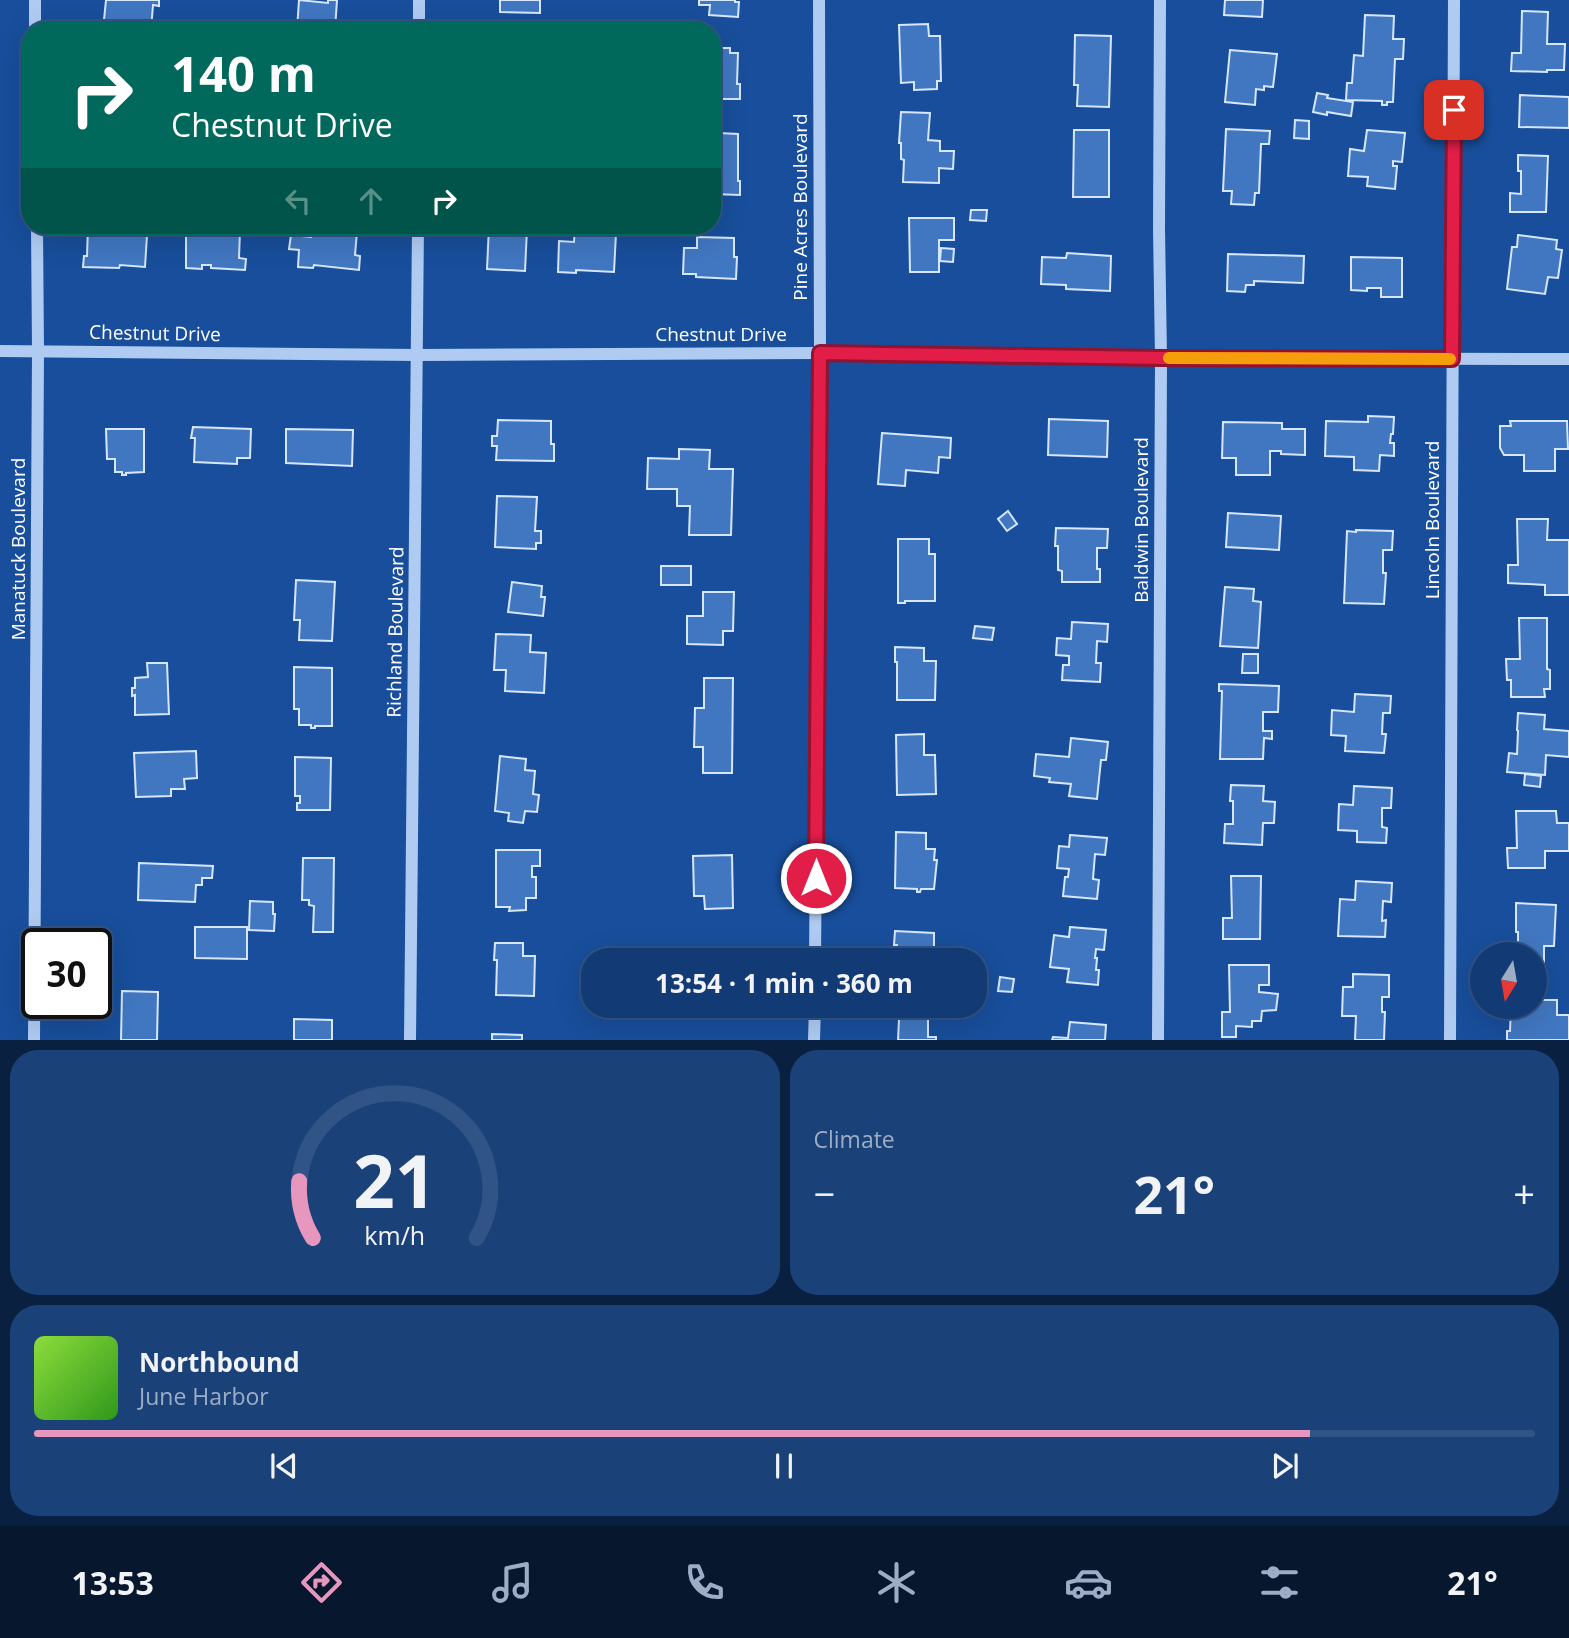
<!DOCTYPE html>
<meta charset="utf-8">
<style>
:root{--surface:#123a74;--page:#1b4179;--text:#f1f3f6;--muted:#9cadc5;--line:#315486;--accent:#e797bd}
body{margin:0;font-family:"Open Sans",sans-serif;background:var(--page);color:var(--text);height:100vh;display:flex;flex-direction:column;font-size:26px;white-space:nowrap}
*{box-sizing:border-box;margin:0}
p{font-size:23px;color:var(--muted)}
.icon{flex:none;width:38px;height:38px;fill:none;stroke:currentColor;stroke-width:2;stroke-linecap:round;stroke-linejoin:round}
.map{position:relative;height:1040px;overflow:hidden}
.panel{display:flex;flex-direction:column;gap:10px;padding:10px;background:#0a2040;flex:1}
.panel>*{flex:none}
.hud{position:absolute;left:21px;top:21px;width:700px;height:214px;border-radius:28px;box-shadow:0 7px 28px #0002,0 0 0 2px var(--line);background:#00695c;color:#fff;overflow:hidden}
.needle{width:46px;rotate:191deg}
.tools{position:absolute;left:1470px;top:942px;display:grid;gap:14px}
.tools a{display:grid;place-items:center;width:77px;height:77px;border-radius:50%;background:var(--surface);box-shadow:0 7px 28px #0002,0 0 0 2px var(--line);font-size:35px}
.speed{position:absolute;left:21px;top:928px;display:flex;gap:14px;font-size:35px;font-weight:700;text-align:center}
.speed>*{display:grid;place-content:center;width:91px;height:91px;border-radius:50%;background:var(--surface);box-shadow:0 7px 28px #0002,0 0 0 2px var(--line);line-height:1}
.speed .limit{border:4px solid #111;border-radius:10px;background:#fff;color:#111}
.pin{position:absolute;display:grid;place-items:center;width:60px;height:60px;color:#fff;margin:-30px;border-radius:14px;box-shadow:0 4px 10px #0006}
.me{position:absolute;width:77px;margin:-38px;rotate:0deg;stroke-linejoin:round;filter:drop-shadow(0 0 5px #0008)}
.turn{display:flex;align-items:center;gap:24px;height:147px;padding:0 35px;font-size:32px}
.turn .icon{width:91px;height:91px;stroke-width:2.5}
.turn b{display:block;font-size:49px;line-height:60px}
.lanes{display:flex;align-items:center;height:66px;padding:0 35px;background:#0003;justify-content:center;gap:35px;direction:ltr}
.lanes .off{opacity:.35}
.big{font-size:52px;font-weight:700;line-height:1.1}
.panel .tile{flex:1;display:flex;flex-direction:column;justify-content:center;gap:10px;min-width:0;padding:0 24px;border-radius:28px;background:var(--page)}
.panel .dial{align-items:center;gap:0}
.dial svg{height:182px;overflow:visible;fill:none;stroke:var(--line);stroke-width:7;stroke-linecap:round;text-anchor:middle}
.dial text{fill:var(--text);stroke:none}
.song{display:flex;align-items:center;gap:21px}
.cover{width:84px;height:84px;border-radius:10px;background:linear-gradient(135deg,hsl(90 70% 55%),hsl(110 70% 35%))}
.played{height:7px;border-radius:4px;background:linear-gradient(90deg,var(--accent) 85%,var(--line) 85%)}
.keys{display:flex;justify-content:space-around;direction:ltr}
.heat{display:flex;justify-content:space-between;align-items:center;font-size:38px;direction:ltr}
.panel .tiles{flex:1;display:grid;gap:10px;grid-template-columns:1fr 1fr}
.tile:last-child{grid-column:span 2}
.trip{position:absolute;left:581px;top:948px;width:406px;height:70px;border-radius:28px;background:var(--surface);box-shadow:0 7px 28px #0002,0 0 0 2px var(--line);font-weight:700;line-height:70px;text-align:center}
.tabs{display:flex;height:112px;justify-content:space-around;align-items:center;background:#07172e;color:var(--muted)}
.tabs .icon{width:49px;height:49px}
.tabs .selected{color:var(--accent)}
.tabs b{font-size:32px;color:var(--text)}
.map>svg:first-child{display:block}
.building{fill:#4177c1;stroke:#d6e6fc;stroke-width:2}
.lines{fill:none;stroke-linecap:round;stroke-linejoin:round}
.minor{stroke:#afcbf2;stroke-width:12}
.route-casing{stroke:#92132f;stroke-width:18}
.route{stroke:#e11d48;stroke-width:12}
.slow{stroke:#f59e0b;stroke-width:12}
.labels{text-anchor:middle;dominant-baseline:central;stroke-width:7;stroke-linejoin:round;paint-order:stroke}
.street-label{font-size:19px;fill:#fff;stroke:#184e9b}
</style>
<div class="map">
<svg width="1569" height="1040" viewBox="0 0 1569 1040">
<rect width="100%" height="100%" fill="#184e9b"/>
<!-- building -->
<g class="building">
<polygon points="106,0 159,0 159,6 153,5 151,30 103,30"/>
<polygon points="299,0 328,3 328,0 337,0 335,30 297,30"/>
<polygon points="500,0 540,0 540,13 500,12"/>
<polygon points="699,0 735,0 735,2 739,2 738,17 709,15 710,5 699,5"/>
<polygon points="1225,0 1263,0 1262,17 1224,15"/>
<polygon points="1522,11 1548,12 1547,44 1565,44 1564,70 1547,70 1547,72 1511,71 1512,53 1521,53"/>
<polygon points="1365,15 1394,16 1393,39 1404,39 1403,59 1395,59 1393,102 1387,102 1387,105 1382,105 1382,101 1346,100 1347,83 1352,83 1354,55 1363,56"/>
<polygon points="928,24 929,36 940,36 941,81 937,81 937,89 914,90 914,82 901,83 899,25"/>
<polygon points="1075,35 1111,36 1109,107 1077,106 1078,85 1074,85"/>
<polygon points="721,48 730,48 730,53 738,53 737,84 740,84 740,99 712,99 712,54 721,54"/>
<polygon points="1230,50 1277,54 1273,87 1264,86 1264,90 1256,89 1255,105 1225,102"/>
<polygon points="1317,93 1328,95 1327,98 1353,102 1351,116 1327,112 1327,115 1313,112"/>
<polygon points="1520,95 1569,97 1569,128 1519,127"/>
<polygon points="901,112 930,113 928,140 940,141 940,151 954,151 953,169 939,168 939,183 903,182 904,160 901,159 901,143 899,143"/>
<polygon points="1295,120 1309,121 1309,139 1294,138"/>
<polygon points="1226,129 1270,131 1269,144 1261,144 1259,193 1255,193 1254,205 1231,204 1232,191 1223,191"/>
<polygon points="1074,130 1109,130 1109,197 1073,197"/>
<polygon points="1367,130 1405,133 1402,162 1393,161 1393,166 1397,166 1395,189 1367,186 1368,177 1348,176 1350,149 1364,151"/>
<polygon points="719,133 738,134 738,181 740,181 740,195 712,194 712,143 719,143"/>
<polygon points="1518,155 1548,156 1546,212 1510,212 1510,193 1521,194 1521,171 1518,171"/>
<polygon points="971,210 987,210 986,221 970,220"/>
<polygon points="909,218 954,218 954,240 939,240 939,272 910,272"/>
<polygon points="88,226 133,228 132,233 147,235 145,267 120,265 119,268 83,267 84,256 87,256"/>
<polygon points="489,226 510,226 510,229 527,229 525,271 487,269"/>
<polygon points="575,226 607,226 607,232 616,233 614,272 576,270 576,273 558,272 559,241 574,242"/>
<polygon points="199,227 240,230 239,258 246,259 245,270 211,268 211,265 202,265 202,269 186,268 186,235 199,236"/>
<polygon points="312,227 357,232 355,255 360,256 359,270 314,265 313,268 298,267 299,250 289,249 291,235 311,237"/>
<polygon points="1518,235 1557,240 1556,249 1562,250 1558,278 1548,277 1545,294 1507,289 1512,247 1517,247"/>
<polygon points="697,237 734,238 734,257 737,257 736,279 696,277 696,274 683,274 684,248 697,248"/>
<polygon points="941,248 954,249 953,262 940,261"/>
<polygon points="1067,253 1111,256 1110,291 1066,289 1066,285 1041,284 1042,257 1066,258"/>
<polygon points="1228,254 1304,256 1303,283 1254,281 1254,285 1246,285 1245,292 1227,291"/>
<polygon points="1351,257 1402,258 1402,297 1381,297 1381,288 1367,288 1367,291 1351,290"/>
<polygon points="1368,416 1394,417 1393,434 1391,434 1390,443 1394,443 1394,456 1380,455 1379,471 1354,470 1354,457 1325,456 1326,421 1368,422"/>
<polygon points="1049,419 1108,421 1107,457 1048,455"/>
<polygon points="498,420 551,421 551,444 554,444 554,461 496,460 497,446 492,446 492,436 497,436"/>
<polygon points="1510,421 1567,421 1568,449 1555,449 1555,471 1524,471 1524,455 1504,455 1500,448 1500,426 1511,426"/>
<polygon points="1223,422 1282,423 1282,429 1305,429 1305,455 1281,454 1281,451 1270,451 1270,475 1236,475 1236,458 1222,458"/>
<polygon points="193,427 251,429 250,458 237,458 237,464 194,462 195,438 191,438"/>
<polygon points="106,429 144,429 144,472 126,473 126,475 122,475 122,472 115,472 115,459 107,459"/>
<polygon points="286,429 353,430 352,466 286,463"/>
<polygon points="882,433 951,438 950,458 939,457 938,473 906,470 905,486 878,484"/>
<polygon points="679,449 710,450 709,469 733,469 731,535 689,535 690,506 677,506 677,489 647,489 648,458 679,459"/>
<polygon points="497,496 537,497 535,531 541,531 541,543 536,543 536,549 495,547"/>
<polygon points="1008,511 1017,524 1007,531 998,519"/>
<polygon points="1228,513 1281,516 1279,550 1226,547"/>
<polygon points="1517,519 1548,519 1547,540 1569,540 1569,595 1545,595 1545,585 1508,583 1508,565 1518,565"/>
<polygon points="1056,528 1108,529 1107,548 1097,548 1097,569 1100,569 1100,582 1062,582 1062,571 1058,570 1058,546 1055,546"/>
<polygon points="1356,530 1393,531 1392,550 1383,550 1383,573 1386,573 1384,604 1344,603 1347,531 1356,532"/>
<polygon points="898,539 929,539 929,554 935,554 935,601 905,601 905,603 898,603"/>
<rect x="661" y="566" width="30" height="19"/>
<polygon points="296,580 335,582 332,641 299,640 300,620 294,620"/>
<polygon points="512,582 542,586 541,597 545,597 543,616 508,612"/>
<polygon points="1225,587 1254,589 1253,601 1261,602 1258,648 1220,646"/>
<polygon points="703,592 734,592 733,631 723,631 723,645 687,644 687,616 703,616"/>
<polygon points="1519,618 1547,618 1547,669 1550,670 1550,689 1544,689 1545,697 1511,697 1511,680 1507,680 1506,659 1520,659"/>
<polygon points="1072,622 1108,624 1107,642 1097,641 1096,663 1101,663 1100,682 1062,680 1063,665 1069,665 1069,656 1056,655 1057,638 1071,639"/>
<polygon points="975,626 994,628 992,640 973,638"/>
<polygon points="496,634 531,635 530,652 546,653 544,693 505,691 506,670 494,670"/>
<polygon points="895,647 924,648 924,661 936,661 935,700 897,700 897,662 895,662"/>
<polygon points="1243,654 1258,654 1258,673 1242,673"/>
<polygon points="147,663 167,663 169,714 135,715 135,695 132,696 132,688 135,688 135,678 148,677"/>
<polygon points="294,667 332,668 332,726 315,726 315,728 311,728 311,725 299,725 299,709 294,709"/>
<polygon points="704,678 733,678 732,773 703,773 703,747 694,747 695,708 704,708"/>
<polygon points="1219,684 1279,686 1278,712 1263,712 1263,731 1272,731 1272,739 1264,738 1263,759 1220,759 1222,691 1219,691"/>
<polygon points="1355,694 1391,696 1390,713 1383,713 1382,734 1386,734 1384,753 1345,751 1346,736 1331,735 1332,710 1354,712"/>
<polygon points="1518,713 1545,715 1544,729 1569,731 1569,757 1546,755 1545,775 1507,772 1509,753 1517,754 1518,731 1517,730"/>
<polygon points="924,734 924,755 935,755 936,794 897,795 896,735"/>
<polygon points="1071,738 1108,742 1106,760 1101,760 1097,799 1069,796 1071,784 1049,782 1050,778 1034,776 1036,754 1069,757"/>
<polygon points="196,751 197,778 184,779 185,789 171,789 171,796 136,797 134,753"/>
<polygon points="500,756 526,759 525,770 535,771 533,794 539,795 537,812 525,811 523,823 508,821 509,813 495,811"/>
<polygon points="295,757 331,758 330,810 297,810 297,803 300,803 300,796 295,796"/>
<polygon points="1525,774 1541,776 1540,787 1524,785"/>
<polygon points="1231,785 1264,786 1263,801 1275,802 1274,823 1263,823 1262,845 1224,843 1225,824 1233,824 1233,801 1230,801"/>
<polygon points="1354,786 1392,788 1391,808 1382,808 1382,827 1387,828 1386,843 1357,842 1357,831 1338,830 1339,804 1353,805"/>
<polygon points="1516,811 1556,811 1557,823 1569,823 1569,851 1545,851 1545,868 1508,868 1507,848 1517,848"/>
<polygon points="896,832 926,833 926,849 935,849 934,860 937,860 934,889 921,889 920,892 917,892 917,889 895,888"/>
<polygon points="1070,835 1107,838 1105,855 1095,854 1093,879 1099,880 1097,899 1063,896 1065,877 1068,877 1069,869 1057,868 1059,846 1069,847"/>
<polygon points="496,850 540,850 540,866 532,866 532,877 536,877 536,898 526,898 526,910 509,911 510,907 496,907"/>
<polygon points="732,855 733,908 705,909 704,896 694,896 693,856"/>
<polygon points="303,858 334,858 333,932 313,932 314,906 309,905 309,900 302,900"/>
<polygon points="139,863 213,866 212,878 202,878 202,885 196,885 195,902 138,900"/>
<polygon points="1231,876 1261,876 1260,939 1223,939 1223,918 1232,918"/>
<polygon points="1356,881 1392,883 1391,902 1383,901 1382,921 1386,920 1385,937 1338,936 1340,899 1355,900"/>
<polygon points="250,901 273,902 273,914 275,914 274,931 249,930"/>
<polygon points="1516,903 1556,905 1554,946 1544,946 1544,963 1535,962 1535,954 1508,954 1508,942 1518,943 1518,932 1516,932"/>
<polygon points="195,927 247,927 247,959 195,958"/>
<polygon points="1070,927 1106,930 1104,950 1096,949 1095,958 1097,958 1096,970 1099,970 1098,985 1067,982 1069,969 1050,967 1054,935 1069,937"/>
<polygon points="895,931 934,933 934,955 956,956 956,961 896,961 897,945 894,945"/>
<polygon points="495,943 523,943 523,956 535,956 534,996 496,995 497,960 494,960"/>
<polygon points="677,952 732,953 732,961 677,961"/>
<polygon points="1229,965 1269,965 1269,985 1259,985 1259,992 1278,994 1276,1010 1262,1011 1261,1021 1252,1021 1252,1027 1236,1026 1236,1037 1222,1037 1222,1012 1230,1012"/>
<polygon points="1353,974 1389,975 1389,997 1382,997 1382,1012 1385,1012 1384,1040 1355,1040 1356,1016 1342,1016 1343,987 1353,987"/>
<polygon points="1000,977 1014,979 1012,992 998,991"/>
<polygon points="122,991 158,992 157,1040 121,1040"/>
<polygon points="1535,1000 1557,1000 1557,1015 1569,1015 1569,1040 1507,1040 1507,1031 1510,1031 1511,1006 1535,1006"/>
<polygon points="294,1019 332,1020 332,1040 294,1040"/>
<polygon points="899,1019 928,1019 928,1037 936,1037 936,1040 898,1040"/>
<polygon points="1070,1022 1106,1025 1105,1040 1052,1040 1053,1037 1068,1038"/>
<polygon points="492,1034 522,1035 522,1040 492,1040"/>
</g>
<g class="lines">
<!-- minor -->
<g class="minor">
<polyline points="35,0 35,30"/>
<polyline points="419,30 419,0"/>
<polyline points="0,351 418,355 820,353 1161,358 1569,359"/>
<polyline points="815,961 820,353 819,0"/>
<polyline points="34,1040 38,351 37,226"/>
<polyline points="410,1040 418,226"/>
<polyline points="814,1040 815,1006"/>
<polyline points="1158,1040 1161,358 1159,228 1160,0"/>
<polyline points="1450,1040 1454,0"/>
</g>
</g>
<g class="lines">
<!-- route casing -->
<g class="route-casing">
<polyline id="route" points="816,878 820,353 1161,358 1452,359 1454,110"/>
</g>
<!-- route -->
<use href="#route" class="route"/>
<!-- slow -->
<polyline class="slow" points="1169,358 1450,359"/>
</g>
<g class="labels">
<!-- street labels -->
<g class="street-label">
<text transform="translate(800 207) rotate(-90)">Pine Acres Boulevard</text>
<text transform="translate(155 333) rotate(1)">Chestnut Drive</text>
<text x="721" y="334">Chestnut Drive</text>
<text transform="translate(1141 520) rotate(-90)">Baldwin Boulevard</text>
<text transform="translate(1432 520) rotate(-90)">Lincoln Boulevard</text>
<text transform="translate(18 549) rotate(-90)">Manatuck Boulevard</text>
<text transform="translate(395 632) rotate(-89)">Richland Boulevard</text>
</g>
</g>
</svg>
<div class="tools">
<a><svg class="needle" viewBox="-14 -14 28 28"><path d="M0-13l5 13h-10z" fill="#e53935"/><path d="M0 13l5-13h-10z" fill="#9cadc5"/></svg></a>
</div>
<div class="speed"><div class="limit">30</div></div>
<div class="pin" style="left:1454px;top:110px;background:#d93025"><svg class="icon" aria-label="arrive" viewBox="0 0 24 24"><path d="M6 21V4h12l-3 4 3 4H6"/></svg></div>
<svg class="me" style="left:816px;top:878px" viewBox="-20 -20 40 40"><circle r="17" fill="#e11d48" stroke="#fff" stroke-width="3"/><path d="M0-11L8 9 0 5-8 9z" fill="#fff"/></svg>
<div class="trip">13:54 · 1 min · 360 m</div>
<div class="hud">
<div class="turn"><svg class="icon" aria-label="right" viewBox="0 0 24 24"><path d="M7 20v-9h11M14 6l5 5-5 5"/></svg><div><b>140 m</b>Chestnut Drive</div></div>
<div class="lanes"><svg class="icon off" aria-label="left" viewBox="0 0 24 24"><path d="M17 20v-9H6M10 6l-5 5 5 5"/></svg><svg class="icon off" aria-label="ahead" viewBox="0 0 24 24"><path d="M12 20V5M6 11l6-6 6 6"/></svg><svg class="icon" aria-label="right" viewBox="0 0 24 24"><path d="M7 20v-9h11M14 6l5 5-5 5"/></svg></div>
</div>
</div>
<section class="panel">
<div class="tiles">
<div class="tile dial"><svg viewBox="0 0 100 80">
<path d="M14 69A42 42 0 1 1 86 69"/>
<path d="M14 69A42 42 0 0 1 8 44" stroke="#e797bd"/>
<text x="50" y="56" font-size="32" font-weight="700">21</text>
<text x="50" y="72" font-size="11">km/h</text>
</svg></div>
<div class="tile"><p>Climate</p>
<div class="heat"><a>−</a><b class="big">21°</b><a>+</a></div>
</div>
<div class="tile">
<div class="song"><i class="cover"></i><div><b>Northbound</b><p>June Harbor</p></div></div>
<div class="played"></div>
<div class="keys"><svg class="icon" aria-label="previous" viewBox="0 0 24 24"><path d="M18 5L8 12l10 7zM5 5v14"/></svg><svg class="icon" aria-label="pause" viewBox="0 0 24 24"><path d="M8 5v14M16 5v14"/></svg><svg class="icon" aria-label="next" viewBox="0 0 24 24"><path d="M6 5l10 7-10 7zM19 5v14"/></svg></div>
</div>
</div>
</section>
<nav class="tabs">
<b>13:53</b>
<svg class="icon selected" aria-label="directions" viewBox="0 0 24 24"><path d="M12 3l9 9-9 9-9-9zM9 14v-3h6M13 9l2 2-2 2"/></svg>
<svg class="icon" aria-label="music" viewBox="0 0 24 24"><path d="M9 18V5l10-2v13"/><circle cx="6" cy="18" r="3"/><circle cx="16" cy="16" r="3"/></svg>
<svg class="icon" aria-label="phone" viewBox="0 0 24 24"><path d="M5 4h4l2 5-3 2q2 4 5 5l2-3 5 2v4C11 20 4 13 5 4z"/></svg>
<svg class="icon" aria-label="climate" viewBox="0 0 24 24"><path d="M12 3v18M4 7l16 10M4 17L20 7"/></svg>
<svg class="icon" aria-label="car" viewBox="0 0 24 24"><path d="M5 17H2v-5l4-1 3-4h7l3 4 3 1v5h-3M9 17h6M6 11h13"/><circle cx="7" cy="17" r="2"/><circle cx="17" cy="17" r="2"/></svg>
<svg class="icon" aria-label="filters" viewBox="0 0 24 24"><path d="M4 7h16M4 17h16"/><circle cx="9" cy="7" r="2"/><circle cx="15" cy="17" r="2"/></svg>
<b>21°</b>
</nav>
